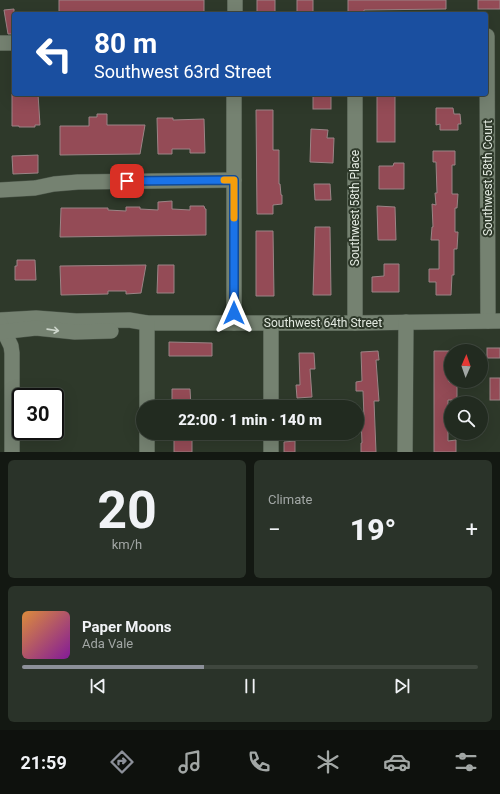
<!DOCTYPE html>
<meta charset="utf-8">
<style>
:root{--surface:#222b20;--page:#2a3329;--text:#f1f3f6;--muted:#a2a7a5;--line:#3f473e;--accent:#8c9099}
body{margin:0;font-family:Roboto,sans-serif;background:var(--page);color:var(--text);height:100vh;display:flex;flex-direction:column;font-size:15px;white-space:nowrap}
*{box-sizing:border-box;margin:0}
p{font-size:13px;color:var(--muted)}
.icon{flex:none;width:22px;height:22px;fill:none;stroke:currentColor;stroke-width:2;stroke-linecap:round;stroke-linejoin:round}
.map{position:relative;height:452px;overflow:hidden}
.details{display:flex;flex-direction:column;gap:8px;padding:8px;background:#131812;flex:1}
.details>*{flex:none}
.banner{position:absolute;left:12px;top:12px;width:476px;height:84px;border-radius:4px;box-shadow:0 4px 16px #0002,0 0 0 1px var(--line);background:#1a4fa0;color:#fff;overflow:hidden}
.needle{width:26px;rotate:2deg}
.tools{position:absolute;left:444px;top:344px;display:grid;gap:8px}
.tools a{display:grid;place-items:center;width:44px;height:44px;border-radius:50%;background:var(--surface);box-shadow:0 4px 16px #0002,0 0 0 1px var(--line);font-size:20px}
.speed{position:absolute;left:12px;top:388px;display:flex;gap:8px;font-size:20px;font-weight:700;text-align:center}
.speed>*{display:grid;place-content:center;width:52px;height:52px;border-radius:50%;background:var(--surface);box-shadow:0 4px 16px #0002,0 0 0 1px var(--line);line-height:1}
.speed .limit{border:2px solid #111;border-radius:6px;background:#fff;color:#111}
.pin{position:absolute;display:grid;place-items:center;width:34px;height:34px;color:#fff;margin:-17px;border-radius:8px;box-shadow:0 2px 6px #0006}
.me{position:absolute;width:44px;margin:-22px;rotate:0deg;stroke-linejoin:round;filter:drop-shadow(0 0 3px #0008)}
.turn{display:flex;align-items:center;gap:14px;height:84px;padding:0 16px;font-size:18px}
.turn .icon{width:52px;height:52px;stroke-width:2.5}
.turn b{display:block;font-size:28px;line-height:34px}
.big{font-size:30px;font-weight:800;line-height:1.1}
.details .tile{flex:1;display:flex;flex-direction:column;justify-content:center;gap:6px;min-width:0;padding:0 14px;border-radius:6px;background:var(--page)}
.details .dial{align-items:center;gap:0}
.dial b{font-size:52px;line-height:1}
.song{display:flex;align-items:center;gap:12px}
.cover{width:48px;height:48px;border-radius:6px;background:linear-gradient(135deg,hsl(30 70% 55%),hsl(290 70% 35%))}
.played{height:4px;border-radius:2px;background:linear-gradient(90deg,var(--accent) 40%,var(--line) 40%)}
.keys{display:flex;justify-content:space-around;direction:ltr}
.heat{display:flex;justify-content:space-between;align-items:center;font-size:22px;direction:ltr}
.details .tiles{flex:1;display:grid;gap:8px;grid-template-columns:1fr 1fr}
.tile:last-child{grid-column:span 2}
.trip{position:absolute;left:136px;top:400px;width:228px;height:40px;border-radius:20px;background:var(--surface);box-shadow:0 4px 16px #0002,0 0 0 1px var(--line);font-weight:800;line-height:40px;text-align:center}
.dock{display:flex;height:64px;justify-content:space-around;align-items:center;background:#0e110d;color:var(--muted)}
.dock .icon{width:28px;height:28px}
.dock .active{color:var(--accent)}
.dock b{font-size:18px;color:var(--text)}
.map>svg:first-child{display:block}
.building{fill:#944b56;stroke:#9b8486}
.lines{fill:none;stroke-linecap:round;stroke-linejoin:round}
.minor-casing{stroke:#4b5549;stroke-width:16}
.minor{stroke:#758271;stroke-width:15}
.oneway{stroke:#cdd5cb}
.route-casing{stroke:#114b97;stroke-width:10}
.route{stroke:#1a73e8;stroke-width:7}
.slow{stroke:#f59e0b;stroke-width:7}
.labels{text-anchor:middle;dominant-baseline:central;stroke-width:4;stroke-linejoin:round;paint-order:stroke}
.street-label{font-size:12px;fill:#e3eae1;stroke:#2e392a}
</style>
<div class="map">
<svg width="500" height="452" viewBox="0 0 500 452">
<rect width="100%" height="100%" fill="#2e392a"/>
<!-- building -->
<g class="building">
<rect x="59" y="0" width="145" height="14"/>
<rect x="257" y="0" width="18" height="13"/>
<rect x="297" y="0" width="16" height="12"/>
<polygon points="348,0 446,0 446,9 364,10 364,12 348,12"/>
<rect x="478" y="0" width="22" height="9"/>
<polygon points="14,9 14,34 8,34 4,10"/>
<polygon points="12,94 38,94 40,125 35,125 35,127 19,127 19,126 12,126"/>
<rect x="313" y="94" width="18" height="15"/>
<rect x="377" y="94" width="18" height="48"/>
<polygon points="436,108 453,108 454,114 460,114 461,124 458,124 458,130 440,130 440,124 436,125"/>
<polygon points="256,110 273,110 273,150 279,150 279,184 280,184 281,195 282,195 282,204 273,205 273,214 257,214"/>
<polygon points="97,114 107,114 107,125 145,125 140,154 60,155 60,126 89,126 89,117 97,117"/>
<polygon points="157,118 173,118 173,120 204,119 205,153 190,153 190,149 172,149 172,154 158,154"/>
<polygon points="311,129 328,130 327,138 334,138 333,163 310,162"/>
<polygon points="433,151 455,151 455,165 452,165 452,194 458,194 457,208 455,208 455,232 458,232 457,249 454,249 454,275 452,275 451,295 436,295 436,282 429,282 429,269 439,269 439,240 431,240 432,227 433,227 432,204 436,205 435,193 437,193 436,162 433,162"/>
<polygon points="38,155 38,173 13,174 12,156"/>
<polygon points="394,163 404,163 404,189 379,189 379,166 393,166"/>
<polygon points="314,184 330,184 331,200 315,200"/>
<polygon points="172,201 172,209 190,210 190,206 204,206 205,209 206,209 206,235 60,237 61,208 108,208 108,210 126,211 126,207 140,207 140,209 158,210 158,202"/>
<polygon points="377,206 395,207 396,240 378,240"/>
<polygon points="315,227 330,227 331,295 313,295"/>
<polygon points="256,231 273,231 274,296 256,296"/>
<polygon points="17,260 35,260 36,280 15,280 15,266 17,266"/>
<polygon points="384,264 399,264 399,292 372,292 372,277 384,276"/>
<polygon points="146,265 141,293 126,294 126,291 108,291 108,294 61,295 60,266"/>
<polygon points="158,265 174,265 174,293 157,293"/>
<polygon points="169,342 212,343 212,356 169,356"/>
<rect x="487" y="348" width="13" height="10"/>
<polygon points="378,351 379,360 376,360 379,401 374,401 376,452 361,452 361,443 362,443 361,417 364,417 363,391 356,391 356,382 362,381 361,352"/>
<polygon points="434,351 449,351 449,382 457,382 457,400 448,400 448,441 456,440 456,452 434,452"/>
<polygon points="299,353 314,353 315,369 310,369 312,397 297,398 296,385 300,385"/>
<rect x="490" y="378" width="10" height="22"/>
<polygon points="172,389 190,389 191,407 176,407 176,400 172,400"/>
<rect x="174" y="433" width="18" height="19"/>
<polygon points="295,441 295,452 284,452 284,442"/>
</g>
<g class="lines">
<!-- minor casing -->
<g class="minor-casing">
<g id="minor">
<polyline points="235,0 235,14"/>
<polyline points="487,36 488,321"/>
<polyline points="0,43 14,43"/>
<polyline points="0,190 35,188 54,184 78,182 234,180"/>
<polyline points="0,320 36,318 76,321 129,320 147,323 355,323 500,321"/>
<polyline points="0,323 11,346 12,353 12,452"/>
<polyline points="147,323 147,407"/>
<polyline points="234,323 234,94"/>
<polyline points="355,323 355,94"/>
<polyline points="0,332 36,328 75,332 111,331"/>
<polyline points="271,407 271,323"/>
<polyline points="147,433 147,452"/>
<polyline points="271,452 271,433"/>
<polyline points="405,452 406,322"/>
</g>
</g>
<!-- minor -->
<use href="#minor" class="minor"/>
</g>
<!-- one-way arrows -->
<defs><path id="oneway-shaft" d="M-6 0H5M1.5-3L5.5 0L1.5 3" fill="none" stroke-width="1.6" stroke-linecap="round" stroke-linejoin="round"/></defs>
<use class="oneway" href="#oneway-shaft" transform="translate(53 330) rotate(8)"/>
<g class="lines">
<!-- route casing -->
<g class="route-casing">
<polyline id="route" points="127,181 234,180 234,313"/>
</g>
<!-- route -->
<use href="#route" class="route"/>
<!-- slow -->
<polyline class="slow" points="224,180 234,180 234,218"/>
</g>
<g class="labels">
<!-- street labels -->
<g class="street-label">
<text transform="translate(488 178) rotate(-90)">Southwest 58th Court</text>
<text transform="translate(355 208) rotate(-90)">Southwest 58th Place</text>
<text x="323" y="323">Southwest 64th Street</text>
</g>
</g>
</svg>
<div class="tools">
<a><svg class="needle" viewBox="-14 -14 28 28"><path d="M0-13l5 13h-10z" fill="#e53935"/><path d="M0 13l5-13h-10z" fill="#a2a7a5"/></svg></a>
<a><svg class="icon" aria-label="search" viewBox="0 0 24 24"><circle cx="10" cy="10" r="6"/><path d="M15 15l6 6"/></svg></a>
</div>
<div class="speed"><div class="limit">30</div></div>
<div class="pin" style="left:127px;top:181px;background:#d93025"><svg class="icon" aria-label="arrive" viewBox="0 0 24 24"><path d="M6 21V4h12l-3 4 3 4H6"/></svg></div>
<svg class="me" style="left:234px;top:313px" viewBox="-20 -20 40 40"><path d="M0-17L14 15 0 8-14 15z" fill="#1a73e8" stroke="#fff" stroke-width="4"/></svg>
<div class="trip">22:00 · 1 min · 140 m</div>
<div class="banner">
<div class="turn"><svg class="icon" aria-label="left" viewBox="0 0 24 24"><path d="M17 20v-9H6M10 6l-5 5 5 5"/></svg><div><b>80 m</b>Southwest 63rd Street</div></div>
</div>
</div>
<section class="details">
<div class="tiles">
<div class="tile dial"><b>20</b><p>km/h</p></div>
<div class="tile"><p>Climate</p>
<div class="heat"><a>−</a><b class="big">19°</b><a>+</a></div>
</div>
<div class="tile">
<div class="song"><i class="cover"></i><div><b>Paper Moons</b><p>Ada Vale</p></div></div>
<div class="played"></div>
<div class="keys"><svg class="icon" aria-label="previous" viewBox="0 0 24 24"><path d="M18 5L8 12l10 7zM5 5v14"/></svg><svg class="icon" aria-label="pause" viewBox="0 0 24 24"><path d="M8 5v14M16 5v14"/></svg><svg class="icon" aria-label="next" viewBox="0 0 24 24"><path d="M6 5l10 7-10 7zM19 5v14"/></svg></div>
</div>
</div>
</section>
<nav class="dock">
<b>21:59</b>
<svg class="icon active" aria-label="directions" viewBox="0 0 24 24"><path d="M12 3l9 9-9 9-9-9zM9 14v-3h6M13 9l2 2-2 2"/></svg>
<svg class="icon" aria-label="music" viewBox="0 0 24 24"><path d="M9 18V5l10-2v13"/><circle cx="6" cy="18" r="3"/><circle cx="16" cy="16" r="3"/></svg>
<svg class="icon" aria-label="phone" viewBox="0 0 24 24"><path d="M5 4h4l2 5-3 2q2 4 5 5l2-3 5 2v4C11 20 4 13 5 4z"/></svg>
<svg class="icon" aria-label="climate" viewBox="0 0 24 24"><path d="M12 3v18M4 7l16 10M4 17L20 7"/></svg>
<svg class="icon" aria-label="car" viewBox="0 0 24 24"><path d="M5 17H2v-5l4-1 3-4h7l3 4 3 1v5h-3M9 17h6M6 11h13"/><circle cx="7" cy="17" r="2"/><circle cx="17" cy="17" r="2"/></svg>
<svg class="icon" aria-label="filters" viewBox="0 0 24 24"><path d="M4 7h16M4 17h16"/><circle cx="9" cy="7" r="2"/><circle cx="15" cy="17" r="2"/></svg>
</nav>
